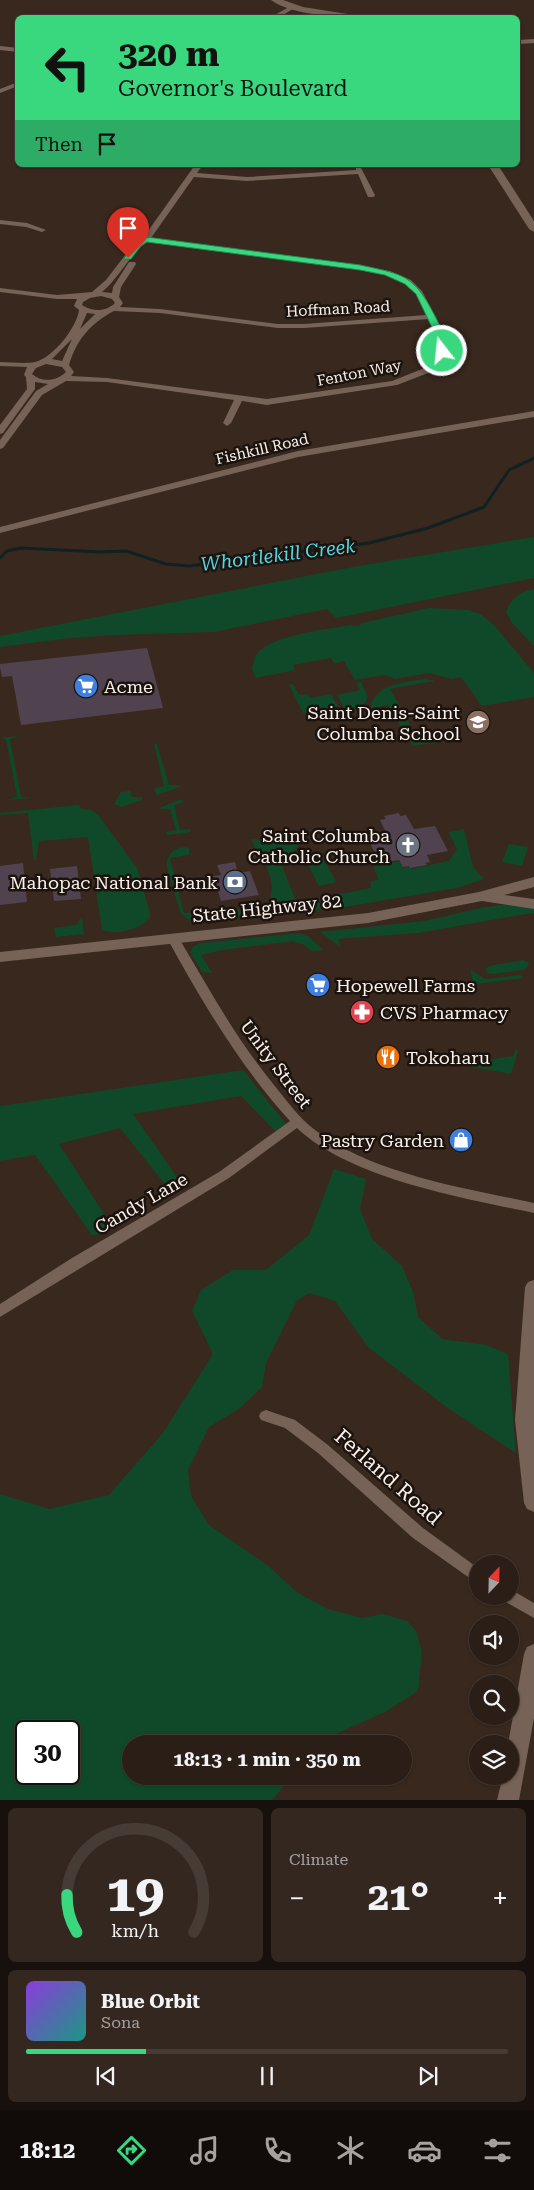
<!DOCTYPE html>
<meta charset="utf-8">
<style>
:root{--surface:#2b1e16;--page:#33271f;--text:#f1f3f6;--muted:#a6a2a1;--line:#473c35;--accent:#39d87f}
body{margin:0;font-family:"Roboto Serif",serif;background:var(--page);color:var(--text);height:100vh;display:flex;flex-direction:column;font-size:19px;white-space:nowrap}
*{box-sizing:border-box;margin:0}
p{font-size:16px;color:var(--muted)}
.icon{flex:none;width:28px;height:28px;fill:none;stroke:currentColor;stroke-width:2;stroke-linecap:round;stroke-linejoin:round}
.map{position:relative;height:1800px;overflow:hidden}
.details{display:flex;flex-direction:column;gap:8px;padding:8px;background:#18100c;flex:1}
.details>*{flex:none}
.top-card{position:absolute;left:15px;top:15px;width:505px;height:152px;border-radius:8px;box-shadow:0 1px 4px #0004,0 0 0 1px var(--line);background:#39d87f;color:#111;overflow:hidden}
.needle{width:32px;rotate:22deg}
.tools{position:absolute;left:469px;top:1555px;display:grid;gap:10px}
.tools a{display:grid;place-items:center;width:50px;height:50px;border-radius:50%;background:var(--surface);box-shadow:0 1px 4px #0004,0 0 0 1px var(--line);font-size:25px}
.speed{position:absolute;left:15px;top:1720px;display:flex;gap:10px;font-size:25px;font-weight:700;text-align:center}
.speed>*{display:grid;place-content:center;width:65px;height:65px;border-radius:50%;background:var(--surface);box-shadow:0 1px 4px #0004,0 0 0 1px var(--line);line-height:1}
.speed .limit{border:2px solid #111;border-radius:8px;background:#fff;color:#111}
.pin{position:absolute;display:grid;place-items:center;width:42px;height:42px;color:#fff;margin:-51px -21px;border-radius:50% 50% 50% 0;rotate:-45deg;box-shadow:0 0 5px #0007}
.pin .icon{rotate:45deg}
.me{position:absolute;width:55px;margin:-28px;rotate:344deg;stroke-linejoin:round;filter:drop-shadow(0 0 4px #0008)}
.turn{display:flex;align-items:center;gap:18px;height:105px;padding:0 20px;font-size:22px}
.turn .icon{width:65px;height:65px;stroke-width:2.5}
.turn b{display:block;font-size:35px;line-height:42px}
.then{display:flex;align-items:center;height:48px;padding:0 20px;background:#0003;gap:10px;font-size:19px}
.big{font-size:38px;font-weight:700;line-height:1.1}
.details .widget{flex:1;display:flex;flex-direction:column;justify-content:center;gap:8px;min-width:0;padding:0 18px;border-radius:8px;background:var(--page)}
.details .dial{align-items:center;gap:0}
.dial svg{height:130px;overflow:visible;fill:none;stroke:var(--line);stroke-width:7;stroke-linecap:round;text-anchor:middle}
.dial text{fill:var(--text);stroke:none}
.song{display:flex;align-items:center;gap:15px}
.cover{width:60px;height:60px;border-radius:8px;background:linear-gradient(135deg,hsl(270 70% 55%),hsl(170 70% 35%))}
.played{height:5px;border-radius:2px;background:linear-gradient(90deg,var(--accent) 25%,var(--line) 25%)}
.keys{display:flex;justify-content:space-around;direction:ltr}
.heat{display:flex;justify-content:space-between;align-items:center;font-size:28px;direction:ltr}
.details .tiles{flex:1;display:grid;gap:8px;grid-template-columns:1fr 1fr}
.widget:last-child{grid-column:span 2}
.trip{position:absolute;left:122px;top:1735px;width:290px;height:50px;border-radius:25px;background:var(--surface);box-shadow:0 1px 4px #0004,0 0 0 1px var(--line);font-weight:700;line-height:50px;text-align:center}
.menu{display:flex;height:80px;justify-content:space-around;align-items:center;background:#110c09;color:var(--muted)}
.menu .icon{width:35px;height:35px}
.menu .active{color:var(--accent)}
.menu b{font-size:22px;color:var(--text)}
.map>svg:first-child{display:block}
.green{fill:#10492a;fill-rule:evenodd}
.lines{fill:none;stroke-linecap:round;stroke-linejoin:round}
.stream{stroke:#102123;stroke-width:3}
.building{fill:#514250}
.street{fill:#766256;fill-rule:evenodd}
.secondary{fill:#766256;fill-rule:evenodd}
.route{fill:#39d87f;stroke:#258c53}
.labels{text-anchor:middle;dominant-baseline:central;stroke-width:5;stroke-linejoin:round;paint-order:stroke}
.far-street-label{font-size:15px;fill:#fcf0ea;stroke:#1b130e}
.poi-label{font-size:18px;fill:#fcf0ea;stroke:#1b130e;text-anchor:start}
.street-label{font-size:18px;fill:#fcf0ea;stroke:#1b130e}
.water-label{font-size:19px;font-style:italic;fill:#56d6e3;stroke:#1b130e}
.near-street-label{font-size:21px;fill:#fcf0ea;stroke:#1b130e}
</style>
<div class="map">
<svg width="534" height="1800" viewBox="0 0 534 1800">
<rect width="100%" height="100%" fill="#39281e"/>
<!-- green -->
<g class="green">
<polygon points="534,537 534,578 336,618 327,609 214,632 116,635 70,638 0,647 0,636 353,567"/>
<path d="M534,589V646L512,623L506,612C511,598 520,592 534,589Z"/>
<path d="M429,608L468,610L480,614L494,625L534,673V697L482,706L461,677L452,679L429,673L395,679L385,675L355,680L344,661L334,663L331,658L293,665L295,670L256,678L252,669C253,665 254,658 257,654C271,635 326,630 349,625L359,626L362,623Z"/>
<path d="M427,679L435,681L390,689L418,739L443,735L447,741L413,746L388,705L370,708C377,682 405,682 427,679Z"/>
<polygon points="361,682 368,697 361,710 345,710 337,695 360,690 356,683"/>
<polygon points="293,684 299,695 307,694 310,698 331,694 338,706 303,713 289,685"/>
<polygon points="20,736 10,739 21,797 32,798 7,800 17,797 6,739 0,738"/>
<polygon points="154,744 157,744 169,785 179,785 180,787 157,795 154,789 164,786"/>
<polygon points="130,791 132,797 142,797 142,800 122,807 114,804 121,792"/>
<polygon points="181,799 183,803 174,805 180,830 190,829 191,832 167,835 166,832 176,830 170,809 161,809 160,808"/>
<path d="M79,805L81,809L91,810L99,816L137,868L150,913V918C140,930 116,935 102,930L88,837L39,841L36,860H34L28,813L0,815V813Z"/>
<path d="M464,829L473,867L484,879L457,888L345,907L193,922L181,914L167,868C165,855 176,844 189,848V855L170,858L184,913L252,909L267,905C277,887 269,874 263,857L258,854L251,839L300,843L291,855L279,858L296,901L307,899L311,905L324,902L325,897L371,888L370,881L379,880L373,867L399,861L403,868L409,866L411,869L449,861L457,849L448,832Z"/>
<polygon points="509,844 528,847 522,866 502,862"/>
<polygon points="316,857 323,857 336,882 319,886 308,865"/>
<polygon points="507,904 534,908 534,914 532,913 418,933 338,939 341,947 320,932 424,921 481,908"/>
<polygon points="82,917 84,934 56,937 54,928 76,925"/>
<polygon points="300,933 308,936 323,950 311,951 303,944 296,943 294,941 222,950 201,955 212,973 202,972 190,952 193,947 200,943"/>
<polygon points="523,960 530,964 524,970 493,974 488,973 485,969 489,966"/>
<polygon points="470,969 485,979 520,975 524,978 477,984 473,982"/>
<polygon points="515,1049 518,1051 511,1074 461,1065 450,1056 455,1055 458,1062 461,1064 514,1056"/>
<polygon points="243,1070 286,1124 275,1131 241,1096 133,1114 184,1187 172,1193 120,1128 59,1144 113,1228 106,1234 92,1235 35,1155 0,1161 0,1106"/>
<path d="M334,1169L366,1179L360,1209L372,1239L402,1266L413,1292L418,1317L442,1339L486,1345L508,1354L516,1453L452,1411L369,1348L335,1301L310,1293L297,1300L266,1363L262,1387L240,1408L209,1427L188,1470L191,1496L209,1525L267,1565L298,1593L328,1609L362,1618L383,1614L407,1621L416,1631L422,1652L418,1691L385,1712L338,1733L326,1744H131V1776H293L272,1800H0V1494L49,1509L109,1495L163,1433L213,1354L192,1311L201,1290L233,1270H266L309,1235ZM26,1731H69V1774H26Z"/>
</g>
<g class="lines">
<!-- stream -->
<polyline class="stream" points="0,558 7,551 21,548 101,552 126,551 166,564 189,566 369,543 428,528 484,507 509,470 534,458"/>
</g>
<!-- building -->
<g class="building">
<polygon points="147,648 163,708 21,725 12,676 2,677 0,667 0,664"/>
<polygon points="399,813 400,816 406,815 414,829 435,826 448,851 427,855 430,862 425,863 427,865 410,868 409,866 403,867 399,860 379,863 368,838 387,835 380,820 386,819 384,816"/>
<polygon points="235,862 238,873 250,871 259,895 221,901 213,876 221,875 217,865"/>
<polygon points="23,863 27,902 0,905 0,866"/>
<polygon points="77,866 81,899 54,901 50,869"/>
</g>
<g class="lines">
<!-- street -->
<g class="street">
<polygon points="291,6 296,7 278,18 269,18"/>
<polygon points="534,39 534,43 518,44 518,40"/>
<polygon points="0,46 18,48 18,52 0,50"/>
<polygon points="18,82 18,86 0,93 0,89"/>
<path d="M195,165H203L197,173L247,177L356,170V166H360L375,195L374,197H368L358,174L247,181L194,177L151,238L350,264L390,271L411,280L422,291L447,340L446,351L439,364L428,373L397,385L267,405L242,401L231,423L227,426L223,423L234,400L107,382L66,381L42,395L3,448L0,449V440L36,391L48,384L35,382V389L3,433L0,434V425L27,389L26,377L24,375L27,367L0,366V362C11,362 25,364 35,362C53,358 77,327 79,310L74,306L77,299H57L0,292V288L57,295L92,292L106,280L129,250L143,238ZM147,242L350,268L385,275L405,284L416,294L426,315L304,324H278L160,309L120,307L123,303L119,297L121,287L136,264L135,262H129L113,287L112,293L102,292C120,277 129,255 147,242ZM101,296L112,299L115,303C106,312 93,312 82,305L83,302L90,298ZM114,311L160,313L278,328H304L429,319L439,340L438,351L433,361L422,369L392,381L267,399L107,378L71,376L74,372L69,365C76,340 91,323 114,311ZM87,313L95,314L80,329ZM72,339L62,361L52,359ZM46,364L62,367L66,372C57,381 42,383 32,374L36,368Z"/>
<polygon points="0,220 27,223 46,230 42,232 26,227 0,224"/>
<polygon points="534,411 534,417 298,457 0,533 0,527 298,451"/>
<path d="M173,934L177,935C208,987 236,1039 274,1085C287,1101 299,1118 315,1130C373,1174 464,1188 534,1203V1213C463,1198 351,1179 297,1128L229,1178L0,1317V1304L72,1258L219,1172L290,1121C240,1066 202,1002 167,938Z"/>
<polygon points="266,1410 295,1420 328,1445 423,1528 478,1568 478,1584 413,1538 318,1453 285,1428 261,1420 259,1416 261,1412"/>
<polygon points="510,1589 534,1603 534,1618 504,1601 501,1596 510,1596"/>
</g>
<!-- secondary -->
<g class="secondary">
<path d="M271,0H283L303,7L373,18C347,18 291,16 271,0Z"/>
<polygon points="488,165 498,165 534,221 534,232 529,229"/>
<polygon points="534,877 534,887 504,895 534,899 534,909 482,901 368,923 0,962 0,952 368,913 479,892"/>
<polygon points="534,1280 534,1512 527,1509 524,1503 515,1420 525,1287 528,1282"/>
<polygon points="534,1644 534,1718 519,1800 497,1800 503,1776 510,1776 510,1744 508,1744 524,1654 527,1647"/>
</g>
</g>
<!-- route -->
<path class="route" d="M146,237L360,265C406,275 414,275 436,318C442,330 447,338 446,351L442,354L438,351V340L416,294L405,284L385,275L360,270L147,242L141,246L131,259H125L124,258L136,243Z"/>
<!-- icons -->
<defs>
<g id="supermarket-disc" transform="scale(1.25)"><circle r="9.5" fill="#3f7fe0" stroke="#1b130e"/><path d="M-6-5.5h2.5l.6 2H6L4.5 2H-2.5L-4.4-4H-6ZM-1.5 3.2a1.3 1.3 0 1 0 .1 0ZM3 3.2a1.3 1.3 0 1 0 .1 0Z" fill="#fff"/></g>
<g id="school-disc" transform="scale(1.25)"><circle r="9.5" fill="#8d6e63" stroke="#1b130e"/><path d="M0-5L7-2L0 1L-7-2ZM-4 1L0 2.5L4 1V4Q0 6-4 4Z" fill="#fff"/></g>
<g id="church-disc" transform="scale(1.25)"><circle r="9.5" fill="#6b7280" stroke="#1b130e"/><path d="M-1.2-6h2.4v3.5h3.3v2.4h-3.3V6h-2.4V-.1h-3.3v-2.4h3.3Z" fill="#fff"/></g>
<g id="bank-disc" transform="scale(1.25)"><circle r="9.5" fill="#5c6f8a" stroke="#1b130e"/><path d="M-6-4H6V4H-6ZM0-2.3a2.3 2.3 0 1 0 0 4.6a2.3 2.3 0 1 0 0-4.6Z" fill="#fff"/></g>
<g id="pharmacy-disc" transform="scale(1.25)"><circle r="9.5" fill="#e0444e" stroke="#1b130e"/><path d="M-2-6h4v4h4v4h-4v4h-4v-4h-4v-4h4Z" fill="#fff"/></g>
<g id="restaurant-disc" transform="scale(1.25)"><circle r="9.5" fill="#e8710a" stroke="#1b130e"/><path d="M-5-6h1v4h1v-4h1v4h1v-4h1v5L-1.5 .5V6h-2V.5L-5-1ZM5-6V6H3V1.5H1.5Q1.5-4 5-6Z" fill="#fff"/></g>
<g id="shop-disc" transform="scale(1.25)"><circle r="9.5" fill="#3f7fe0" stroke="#1b130e"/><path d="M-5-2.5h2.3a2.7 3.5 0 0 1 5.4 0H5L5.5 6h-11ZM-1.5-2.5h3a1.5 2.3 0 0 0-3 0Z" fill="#fff"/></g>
</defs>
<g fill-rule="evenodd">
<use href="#supermarket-disc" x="86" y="686"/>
<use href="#school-disc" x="478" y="722"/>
<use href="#church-disc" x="408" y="845"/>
<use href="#bank-disc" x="235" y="882"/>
<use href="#supermarket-disc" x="318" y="985"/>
<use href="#pharmacy-disc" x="362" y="1012"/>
<use href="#restaurant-disc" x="388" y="1057"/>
<use href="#shop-disc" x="461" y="1140"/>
</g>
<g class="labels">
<!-- far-street labels -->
<g class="far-street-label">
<text transform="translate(338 309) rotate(-3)">Hoffman Road</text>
<text transform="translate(359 373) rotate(-11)">Fenton Way</text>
<text transform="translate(262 449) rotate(-13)">Fishkill Road</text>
</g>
<!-- poi labels -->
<g class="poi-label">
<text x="104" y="686">Acme</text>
<text x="460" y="712" text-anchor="end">Saint Denis-Saint<tspan x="460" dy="21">Columba School</tspan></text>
<text x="390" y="835" text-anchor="end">Saint Columba<tspan x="390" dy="21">Catholic Church</tspan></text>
<text x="218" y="882" text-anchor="end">Mahopac National Bank</text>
<text x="336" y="985">Hopewell Farms</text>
<text x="380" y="1012">CVS Pharmacy</text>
<text x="406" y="1057">Tokoharu</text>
<text x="444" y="1140" text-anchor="end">Pastry Garden</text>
</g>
<!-- street labels -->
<g class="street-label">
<text transform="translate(267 908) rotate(-6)">State Highway 82</text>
<text transform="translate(276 1064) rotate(53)">Unity Street</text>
<text transform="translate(141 1203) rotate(-30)">Candy Lane</text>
</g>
<!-- water labels -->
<g class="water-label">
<text transform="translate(278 555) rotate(-7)">Whortlekill Creek</text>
</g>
<!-- near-street labels -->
<g class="near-street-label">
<text transform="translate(388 1477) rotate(41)">Ferland Road</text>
</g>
</g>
</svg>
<div class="tools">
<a><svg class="needle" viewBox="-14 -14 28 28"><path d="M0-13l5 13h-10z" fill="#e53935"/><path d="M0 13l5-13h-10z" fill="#a6a2a1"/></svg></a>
<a><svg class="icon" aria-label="sound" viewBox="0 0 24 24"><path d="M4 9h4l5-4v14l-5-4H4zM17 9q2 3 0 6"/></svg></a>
<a><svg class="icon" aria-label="search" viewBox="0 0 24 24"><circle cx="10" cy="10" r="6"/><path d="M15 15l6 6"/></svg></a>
<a><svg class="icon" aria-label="layers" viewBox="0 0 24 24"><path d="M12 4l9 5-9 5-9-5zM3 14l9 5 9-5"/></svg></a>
</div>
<div class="speed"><div class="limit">30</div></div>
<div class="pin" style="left:128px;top:258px;background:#d93025"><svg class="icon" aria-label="arrive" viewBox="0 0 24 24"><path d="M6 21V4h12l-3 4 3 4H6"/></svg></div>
<svg class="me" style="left:442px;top:351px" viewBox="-20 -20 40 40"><circle r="17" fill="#39d87f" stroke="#fff" stroke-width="3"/><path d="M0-11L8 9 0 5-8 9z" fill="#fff"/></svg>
<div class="trip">18:13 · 1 min · 350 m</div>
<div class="top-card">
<div class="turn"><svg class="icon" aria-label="left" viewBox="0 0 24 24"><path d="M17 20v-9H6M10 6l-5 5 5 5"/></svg><div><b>320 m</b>Governor's Boulevard</div></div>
<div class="then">Then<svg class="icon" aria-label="arrive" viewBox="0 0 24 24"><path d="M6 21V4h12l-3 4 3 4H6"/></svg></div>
</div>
</div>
<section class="details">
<div class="tiles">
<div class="widget dial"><svg viewBox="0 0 100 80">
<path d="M14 69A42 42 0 1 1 86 69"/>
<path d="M14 69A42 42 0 0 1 8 46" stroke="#39d87f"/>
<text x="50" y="56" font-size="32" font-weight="700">19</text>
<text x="50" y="72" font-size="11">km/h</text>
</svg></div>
<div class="widget"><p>Climate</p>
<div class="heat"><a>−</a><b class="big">21°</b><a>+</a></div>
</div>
<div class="widget">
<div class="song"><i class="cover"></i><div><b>Blue Orbit</b><p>Sona</p></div></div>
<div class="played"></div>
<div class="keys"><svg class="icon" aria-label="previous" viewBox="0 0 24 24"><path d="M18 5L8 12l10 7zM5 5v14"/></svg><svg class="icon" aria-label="pause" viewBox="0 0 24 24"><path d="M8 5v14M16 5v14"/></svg><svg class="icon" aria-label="next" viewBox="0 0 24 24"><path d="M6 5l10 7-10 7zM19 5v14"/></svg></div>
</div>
</div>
</section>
<nav class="menu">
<b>18:12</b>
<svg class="icon active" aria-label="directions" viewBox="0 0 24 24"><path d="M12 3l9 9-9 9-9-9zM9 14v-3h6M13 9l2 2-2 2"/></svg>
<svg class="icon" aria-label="music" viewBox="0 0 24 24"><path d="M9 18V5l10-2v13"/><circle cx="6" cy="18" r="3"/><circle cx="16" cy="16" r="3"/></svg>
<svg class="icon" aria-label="phone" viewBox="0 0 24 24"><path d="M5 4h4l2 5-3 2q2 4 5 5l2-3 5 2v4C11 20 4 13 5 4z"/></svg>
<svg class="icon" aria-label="climate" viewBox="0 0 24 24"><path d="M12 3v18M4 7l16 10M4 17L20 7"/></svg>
<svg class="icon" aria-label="car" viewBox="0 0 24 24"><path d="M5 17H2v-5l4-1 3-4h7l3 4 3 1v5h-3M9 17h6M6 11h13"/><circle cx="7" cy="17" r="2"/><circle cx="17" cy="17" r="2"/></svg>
<svg class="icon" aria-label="filters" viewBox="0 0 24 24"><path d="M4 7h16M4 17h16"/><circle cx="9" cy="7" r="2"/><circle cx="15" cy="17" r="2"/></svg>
</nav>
